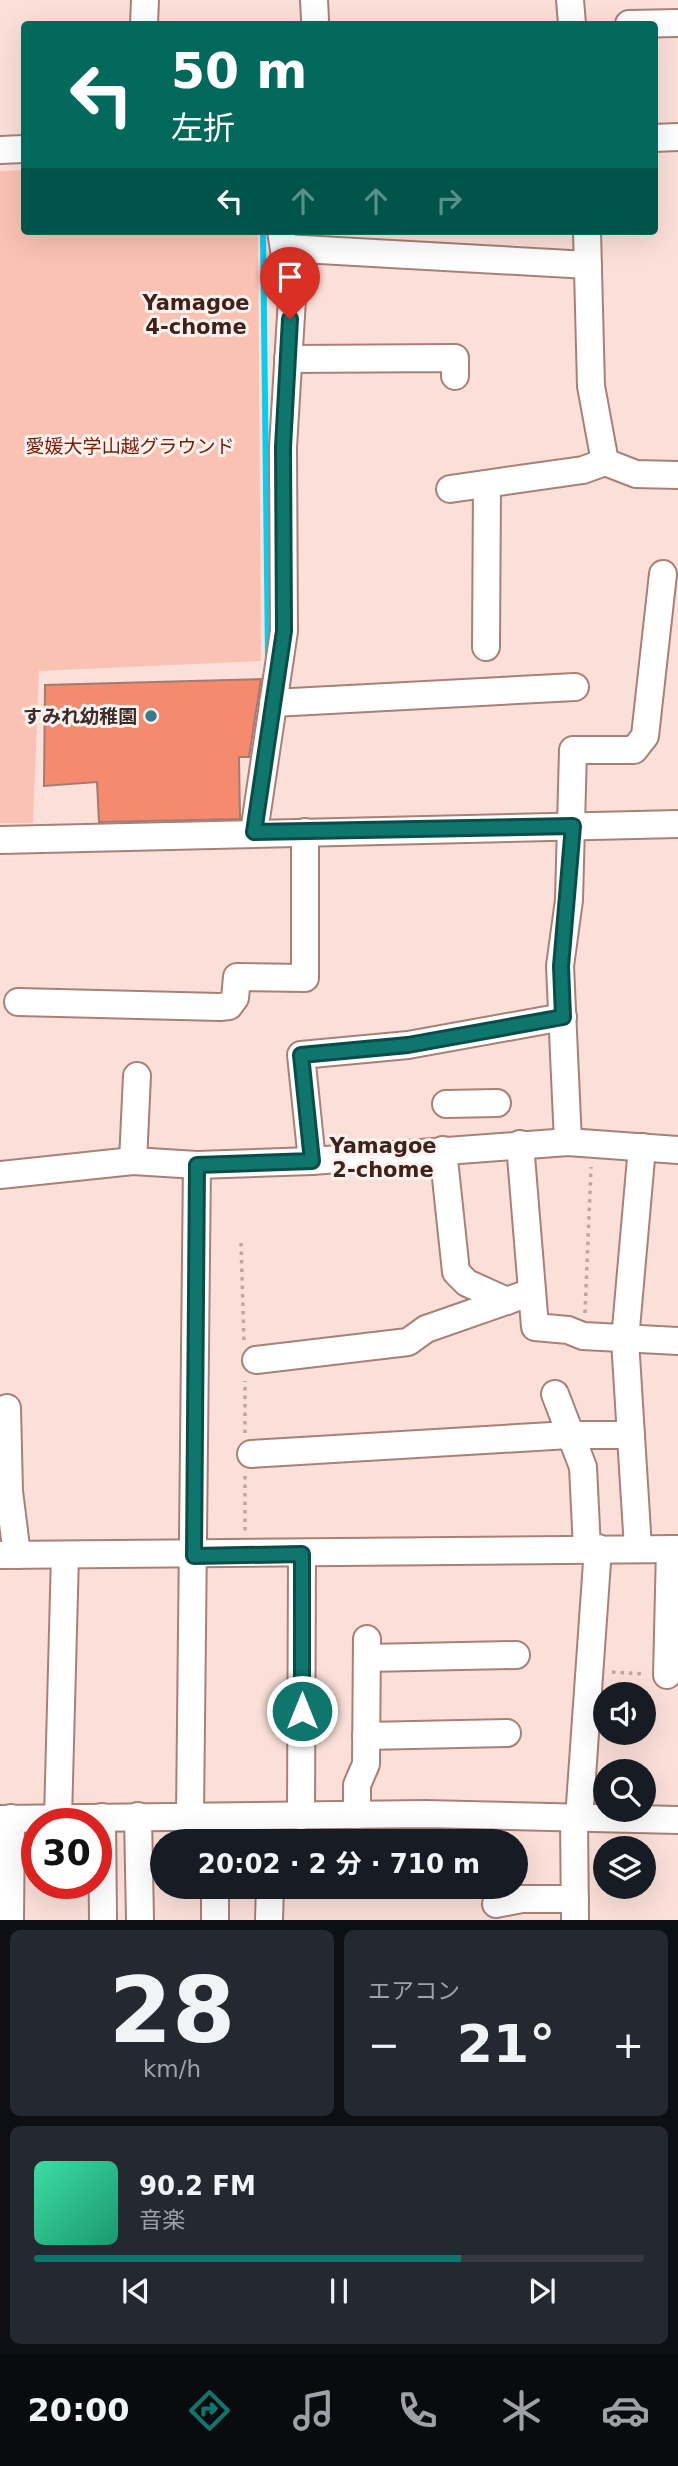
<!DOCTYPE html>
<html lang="ja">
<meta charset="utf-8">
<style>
:root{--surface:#171b24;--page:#242831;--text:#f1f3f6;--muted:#9ea1a6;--line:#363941;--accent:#0f766e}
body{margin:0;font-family:"DejaVu Sans","Noto Sans JP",sans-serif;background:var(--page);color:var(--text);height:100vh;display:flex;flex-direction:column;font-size:26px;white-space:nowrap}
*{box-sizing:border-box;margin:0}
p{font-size:23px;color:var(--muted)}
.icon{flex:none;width:38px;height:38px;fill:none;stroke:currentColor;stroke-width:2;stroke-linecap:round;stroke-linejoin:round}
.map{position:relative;height:1920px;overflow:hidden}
.details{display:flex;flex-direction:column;gap:10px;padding:10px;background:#0d0f14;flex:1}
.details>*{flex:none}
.guide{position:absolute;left:21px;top:21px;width:637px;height:214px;border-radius:7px;box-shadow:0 7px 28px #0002;background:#00695c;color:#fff;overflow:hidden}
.tools{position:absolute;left:593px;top:1682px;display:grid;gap:14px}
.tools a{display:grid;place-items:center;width:63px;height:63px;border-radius:50%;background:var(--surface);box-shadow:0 7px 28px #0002;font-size:35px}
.speed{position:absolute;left:21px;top:1808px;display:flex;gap:14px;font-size:35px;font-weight:700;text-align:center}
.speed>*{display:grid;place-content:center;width:91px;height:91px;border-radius:50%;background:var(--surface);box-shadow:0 7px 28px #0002;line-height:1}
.speed .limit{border:10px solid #d22;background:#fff;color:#111}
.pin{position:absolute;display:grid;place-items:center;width:60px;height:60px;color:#fff;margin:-72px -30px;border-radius:50% 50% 50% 0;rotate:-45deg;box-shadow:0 0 7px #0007}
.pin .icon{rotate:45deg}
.me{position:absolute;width:77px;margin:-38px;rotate:0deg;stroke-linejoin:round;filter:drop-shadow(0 0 5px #0008)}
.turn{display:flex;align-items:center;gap:24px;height:147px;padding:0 35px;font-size:32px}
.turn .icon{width:91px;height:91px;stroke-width:2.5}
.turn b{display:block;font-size:49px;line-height:60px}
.lanes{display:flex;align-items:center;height:66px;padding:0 35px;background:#0003;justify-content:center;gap:35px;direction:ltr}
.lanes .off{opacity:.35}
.big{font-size:52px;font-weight:700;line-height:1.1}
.details .tile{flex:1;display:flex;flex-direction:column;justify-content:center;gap:10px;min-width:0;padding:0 24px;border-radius:10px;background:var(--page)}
.details .dial{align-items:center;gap:0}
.dial b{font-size:91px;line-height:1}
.song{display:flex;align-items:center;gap:21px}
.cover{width:84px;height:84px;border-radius:10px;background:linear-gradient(135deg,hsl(160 70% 55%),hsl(160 70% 35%))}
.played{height:7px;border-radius:4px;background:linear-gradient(90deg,var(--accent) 70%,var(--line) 70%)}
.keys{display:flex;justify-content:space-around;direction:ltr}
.heat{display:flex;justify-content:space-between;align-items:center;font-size:38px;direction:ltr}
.details .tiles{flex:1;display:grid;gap:10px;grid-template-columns:1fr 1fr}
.tile:last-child{grid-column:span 2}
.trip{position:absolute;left:150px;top:1829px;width:378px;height:70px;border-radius:35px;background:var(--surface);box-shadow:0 7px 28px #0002;font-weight:700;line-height:70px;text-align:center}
.tabs{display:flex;height:112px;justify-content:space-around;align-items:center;background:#090b0e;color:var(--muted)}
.tabs .icon{width:49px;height:49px}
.tabs .current{color:var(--accent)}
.tabs b{font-size:32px;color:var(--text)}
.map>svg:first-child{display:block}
.green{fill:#fbc2b4}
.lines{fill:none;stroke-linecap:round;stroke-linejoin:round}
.stream{stroke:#07cdee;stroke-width:6}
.building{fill:#f68a6f;stroke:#a37b70;stroke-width:2}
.minor-casing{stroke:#a98076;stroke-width:30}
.path{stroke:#bfa7a1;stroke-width:3.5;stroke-dasharray:3.5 5;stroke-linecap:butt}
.minor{stroke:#fff;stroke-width:26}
.route-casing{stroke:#0a4d48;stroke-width:18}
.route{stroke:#0f766e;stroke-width:12}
.poi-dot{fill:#377b8b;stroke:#fbf2ef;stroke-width:2.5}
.labels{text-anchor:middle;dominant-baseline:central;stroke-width:6;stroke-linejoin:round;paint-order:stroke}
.park-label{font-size:19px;fill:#781900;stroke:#fbf2ef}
.poi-label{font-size:19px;font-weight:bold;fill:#3c2b27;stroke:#fbf2ef;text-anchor:end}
.neighbourhood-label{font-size:21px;font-weight:bold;fill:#402018;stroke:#fbf2ef}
</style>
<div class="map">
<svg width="678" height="1920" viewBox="0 0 678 1920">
<rect width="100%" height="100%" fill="#fbe0d9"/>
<!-- green -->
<polygon class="green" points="24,170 24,231 258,231 261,661 39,671 33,823 0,823 0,171"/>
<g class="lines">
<!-- stream -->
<polyline class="stream" points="263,231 268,658"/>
</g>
<!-- building -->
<polygon class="building" points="261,679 249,757 239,757 240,819 99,822 97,782 44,786 45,685"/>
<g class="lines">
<!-- minor casing -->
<g class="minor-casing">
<g id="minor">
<polyline points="314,0 315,19"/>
<polyline points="570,0 572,24"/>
<polyline points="144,24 145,0"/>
<polyline points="629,24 678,23"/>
<polyline points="654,138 678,137"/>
<polyline points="0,150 24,149"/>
<polyline points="587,231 591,386 605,462 636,474 678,475"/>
<polyline points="284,248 588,265"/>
<polyline points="288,359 455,358 455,376"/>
<polyline points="450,489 583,470 605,462"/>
<polyline points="486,647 487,484"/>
<polyline points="273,703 575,687"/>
<polyline points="254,832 284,631 283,447 292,299 281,231"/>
<polyline points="0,840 678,824"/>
<polyline points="18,1002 220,1007 229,1006 235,998 237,977 305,978 305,832"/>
<polyline points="446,1104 497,1103"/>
<polyline points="568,1142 560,966 569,900 573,750 634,750 645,736 663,574"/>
<polyline points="520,1144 535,1327 568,1330 583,1336 678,1341"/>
<polyline points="443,1150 456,1272 467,1283 507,1301"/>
<polyline points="133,1161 137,1076"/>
<polyline points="312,1161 301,1055 408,1045 563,1017"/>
<polyline points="0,1175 133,1161 197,1165 312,1161 568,1142 678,1150"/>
<polyline points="256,1360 408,1342 426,1329 532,1292"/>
<polyline points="555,1394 583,1467 587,1549"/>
<polyline points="7,1408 9,1491 17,1555"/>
<polyline points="251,1454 569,1435 631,1435"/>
<polyline points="638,1548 625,1340 642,1147"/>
<polyline points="0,1555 678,1549"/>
<polyline points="367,1658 516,1655"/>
<polyline points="667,1675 670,1549"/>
<polyline points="366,1736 507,1733"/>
<polyline points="357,1815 357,1785 366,1764 367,1639"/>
<polyline points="138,1816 140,1920"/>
<polyline points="190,1816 197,1165"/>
<polyline points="301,1816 302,1554"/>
<polyline points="102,1817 103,1920"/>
<polyline points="58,1818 65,1555"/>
<polyline points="574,1818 575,1920"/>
<polyline points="0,1819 426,1814 678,1820"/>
<polyline points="579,1819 598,1548"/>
<polyline points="496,1904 522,1899 575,1899"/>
<polyline points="10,1920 11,1818"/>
<polyline points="215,1920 215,1886"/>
<polyline points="269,1920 270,1886"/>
</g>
</g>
<!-- path -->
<g class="path">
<polyline points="241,1243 244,1342"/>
<polyline points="585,1313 591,1167"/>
<polyline points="245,1433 245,1381"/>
<polyline points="245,1476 245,1531"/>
<polyline points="612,1672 643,1674"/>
</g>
<!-- minor -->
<use href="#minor" class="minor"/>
</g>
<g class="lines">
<!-- route casing -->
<g class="route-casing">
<polyline id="route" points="290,319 283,447 284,631 254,832 573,826 561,966 563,1017 408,1045 301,1055 312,1161 197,1165 194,1556 302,1554 302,1711"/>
</g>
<!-- route -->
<use href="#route" class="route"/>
</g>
<!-- markers -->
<circle class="poi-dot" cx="151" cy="716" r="7"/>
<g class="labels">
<!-- park labels -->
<g class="park-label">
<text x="130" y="446">愛媛大学山越グラウンド</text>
</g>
<!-- poi labels -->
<g class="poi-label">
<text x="137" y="716">すみれ幼稚園</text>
</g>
<!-- neighbourhood labels -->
<g class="neighbourhood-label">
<text x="196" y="303">Yamagoe<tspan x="196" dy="24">4-chome</tspan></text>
<text x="383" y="1146">Yamagoe<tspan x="383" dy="24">2-chome</tspan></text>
</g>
</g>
</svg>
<div class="tools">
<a><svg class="icon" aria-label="sound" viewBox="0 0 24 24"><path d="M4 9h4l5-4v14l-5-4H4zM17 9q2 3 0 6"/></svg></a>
<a><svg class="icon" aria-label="search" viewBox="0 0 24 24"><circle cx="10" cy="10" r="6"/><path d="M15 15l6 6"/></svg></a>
<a><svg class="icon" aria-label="layers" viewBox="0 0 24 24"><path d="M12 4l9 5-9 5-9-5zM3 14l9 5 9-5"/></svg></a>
</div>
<div class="speed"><div class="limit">30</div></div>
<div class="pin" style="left:290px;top:319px;background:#d93025"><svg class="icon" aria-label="arrive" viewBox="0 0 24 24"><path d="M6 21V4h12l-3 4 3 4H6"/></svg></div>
<svg class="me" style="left:302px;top:1711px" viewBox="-20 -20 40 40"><circle r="17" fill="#0f766e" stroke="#fff" stroke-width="3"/><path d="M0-11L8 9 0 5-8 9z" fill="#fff"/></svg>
<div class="trip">20:02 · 2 分 · 710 m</div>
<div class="guide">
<div class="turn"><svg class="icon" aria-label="left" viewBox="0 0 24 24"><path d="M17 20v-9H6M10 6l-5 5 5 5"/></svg><div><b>50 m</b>左折</div></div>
<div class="lanes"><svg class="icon" aria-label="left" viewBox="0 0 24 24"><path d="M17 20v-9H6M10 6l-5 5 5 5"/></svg><svg class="icon off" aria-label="ahead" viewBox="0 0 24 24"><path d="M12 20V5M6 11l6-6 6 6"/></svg><svg class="icon off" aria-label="ahead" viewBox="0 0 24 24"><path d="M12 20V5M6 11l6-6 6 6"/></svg><svg class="icon off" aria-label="right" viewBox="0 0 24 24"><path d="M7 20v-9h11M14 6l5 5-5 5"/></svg></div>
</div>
</div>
<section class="details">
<div class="tiles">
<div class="tile dial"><b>28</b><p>km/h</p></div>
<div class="tile"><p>エアコン</p>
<div class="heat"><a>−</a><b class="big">21°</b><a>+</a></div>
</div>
<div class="tile">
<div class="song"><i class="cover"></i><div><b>90.2 FM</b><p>音楽</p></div></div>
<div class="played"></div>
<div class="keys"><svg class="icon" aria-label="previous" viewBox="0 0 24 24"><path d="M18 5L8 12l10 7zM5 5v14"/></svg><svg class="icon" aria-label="pause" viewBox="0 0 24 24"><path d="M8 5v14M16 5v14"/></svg><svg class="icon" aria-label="next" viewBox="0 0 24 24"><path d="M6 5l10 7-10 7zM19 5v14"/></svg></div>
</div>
</div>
</section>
<nav class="tabs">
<b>20:00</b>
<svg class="icon current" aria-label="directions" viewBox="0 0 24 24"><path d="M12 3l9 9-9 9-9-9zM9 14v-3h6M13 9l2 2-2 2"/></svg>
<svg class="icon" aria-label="music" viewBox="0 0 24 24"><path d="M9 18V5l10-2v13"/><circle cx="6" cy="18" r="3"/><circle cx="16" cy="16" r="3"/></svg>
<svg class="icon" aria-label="phone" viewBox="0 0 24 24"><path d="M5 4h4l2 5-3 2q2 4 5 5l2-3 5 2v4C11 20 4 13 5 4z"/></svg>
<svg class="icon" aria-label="climate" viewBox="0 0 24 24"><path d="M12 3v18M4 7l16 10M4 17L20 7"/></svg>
<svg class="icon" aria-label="car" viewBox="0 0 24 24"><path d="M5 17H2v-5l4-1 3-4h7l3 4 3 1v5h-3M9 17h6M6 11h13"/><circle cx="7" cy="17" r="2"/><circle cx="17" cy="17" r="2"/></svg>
</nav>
